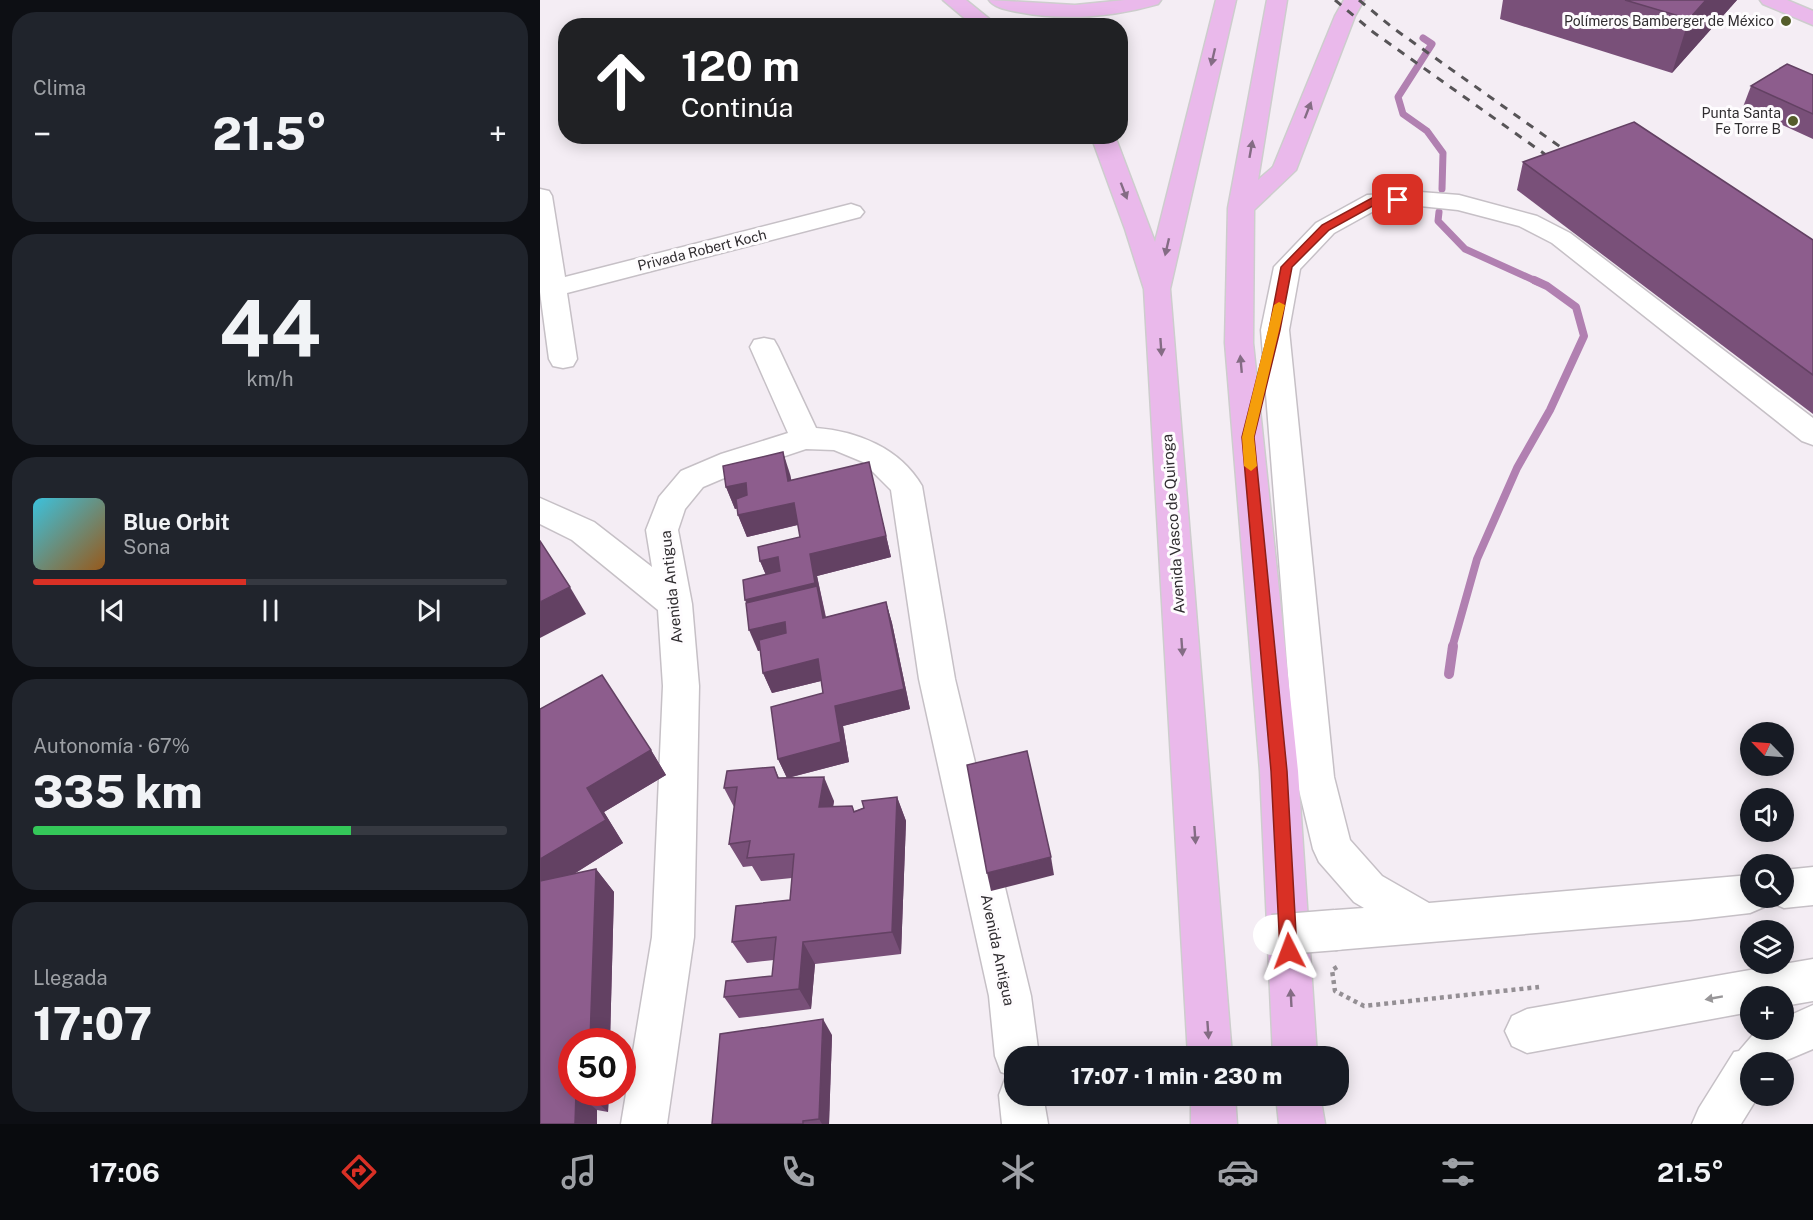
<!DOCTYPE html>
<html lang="es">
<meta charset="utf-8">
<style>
:root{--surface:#171b24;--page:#20242c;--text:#f1f3f6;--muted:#9ea1a6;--line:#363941;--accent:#d93025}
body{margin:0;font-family:"Public Sans",sans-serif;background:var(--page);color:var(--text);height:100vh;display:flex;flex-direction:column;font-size:22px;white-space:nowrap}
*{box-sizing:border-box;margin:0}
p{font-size:20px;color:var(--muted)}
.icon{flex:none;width:33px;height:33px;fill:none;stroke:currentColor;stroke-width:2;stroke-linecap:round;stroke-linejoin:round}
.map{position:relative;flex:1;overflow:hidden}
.side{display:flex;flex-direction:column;gap:12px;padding:12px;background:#0d0f14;width:540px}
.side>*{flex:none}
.hud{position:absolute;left:18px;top:18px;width:570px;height:126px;border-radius:24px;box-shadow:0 3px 15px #0003;background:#202124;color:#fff;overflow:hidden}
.needle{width:39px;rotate:295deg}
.tools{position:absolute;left:1200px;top:722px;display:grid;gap:12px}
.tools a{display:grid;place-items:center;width:54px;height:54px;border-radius:50%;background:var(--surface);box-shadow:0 3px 15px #0003;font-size:30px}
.speed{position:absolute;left:18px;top:1028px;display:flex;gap:12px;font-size:30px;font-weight:700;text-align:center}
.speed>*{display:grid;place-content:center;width:78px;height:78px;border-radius:50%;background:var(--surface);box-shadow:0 3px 15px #0003;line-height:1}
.speed .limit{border:9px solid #d22;background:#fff;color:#111}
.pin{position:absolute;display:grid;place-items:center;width:51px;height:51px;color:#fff;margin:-26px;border-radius:12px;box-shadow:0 3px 9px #0006}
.me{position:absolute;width:66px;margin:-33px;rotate:357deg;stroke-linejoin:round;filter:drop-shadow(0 0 4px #0008)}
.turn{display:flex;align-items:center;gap:21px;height:126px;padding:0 24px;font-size:27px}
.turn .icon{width:78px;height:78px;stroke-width:2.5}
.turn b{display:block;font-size:42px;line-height:51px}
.big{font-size:45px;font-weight:800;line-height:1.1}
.side .widget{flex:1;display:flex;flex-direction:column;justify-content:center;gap:9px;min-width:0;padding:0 21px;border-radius:24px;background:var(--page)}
.side .dial{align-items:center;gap:0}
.dial b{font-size:78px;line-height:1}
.song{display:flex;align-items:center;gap:18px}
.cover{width:72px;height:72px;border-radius:9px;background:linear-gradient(135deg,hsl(190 70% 55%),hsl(30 70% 35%))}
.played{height:6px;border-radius:3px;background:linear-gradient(90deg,var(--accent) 45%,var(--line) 45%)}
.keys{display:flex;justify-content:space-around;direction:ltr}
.heat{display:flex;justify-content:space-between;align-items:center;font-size:33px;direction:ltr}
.charge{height:9px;border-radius:4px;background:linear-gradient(90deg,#34c759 67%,var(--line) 0)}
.trip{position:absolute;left:464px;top:1046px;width:345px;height:60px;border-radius:24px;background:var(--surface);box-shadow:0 3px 15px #0003;font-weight:800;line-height:60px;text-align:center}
.dock{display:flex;height:96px;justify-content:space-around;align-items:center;background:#090b0e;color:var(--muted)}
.dock .icon{width:42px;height:42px}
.dock .on{color:var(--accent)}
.dock b{font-size:27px;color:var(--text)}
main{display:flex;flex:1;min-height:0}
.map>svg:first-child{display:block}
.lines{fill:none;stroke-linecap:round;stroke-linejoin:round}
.stream-far2{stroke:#b180b1;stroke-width:7}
.stream-far1{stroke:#b180b1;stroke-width:8}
.stream{stroke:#b180b1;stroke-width:10}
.minor-casing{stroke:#c6c0c6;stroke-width:3}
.major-casing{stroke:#cdcdcd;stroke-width:3}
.path{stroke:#948f94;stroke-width:4.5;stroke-dasharray:4 4;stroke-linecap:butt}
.minor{fill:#fff;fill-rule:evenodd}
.major{fill:#eab9eb;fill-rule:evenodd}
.rail{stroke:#575457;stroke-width:3;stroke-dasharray:8 8;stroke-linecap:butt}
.minor-bridge-casing{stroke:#c6c0c6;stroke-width:43;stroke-linecap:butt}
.minor-bridge{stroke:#fff;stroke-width:40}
.wall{fill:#795079}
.shaded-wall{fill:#634163}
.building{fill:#8d5d8d;stroke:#634163;stroke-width:1.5}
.oneway{fill:#846c84}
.oneway2{fill:#989698}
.route{fill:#d93025;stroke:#8d1f18;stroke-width:1.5}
.slow{fill:#f59e0b}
.poi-dot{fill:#555d2b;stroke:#fefcfe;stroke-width:2}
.labels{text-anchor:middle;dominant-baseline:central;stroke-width:6;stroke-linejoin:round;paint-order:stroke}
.far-poi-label{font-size:14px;fill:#302d30;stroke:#fefcfe;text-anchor:end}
.far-street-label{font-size:14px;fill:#302d30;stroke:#fefcfe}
.street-label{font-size:15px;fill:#302d30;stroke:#fefcfe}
</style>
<main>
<section class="side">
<div class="widget"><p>Clima</p>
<div class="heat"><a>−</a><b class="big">21.5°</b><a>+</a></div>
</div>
<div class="widget dial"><b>44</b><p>km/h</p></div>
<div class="widget">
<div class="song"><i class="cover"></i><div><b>Blue Orbit</b><p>Sona</p></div></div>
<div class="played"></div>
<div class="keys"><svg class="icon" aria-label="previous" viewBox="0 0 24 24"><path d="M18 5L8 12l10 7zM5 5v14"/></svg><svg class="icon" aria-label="pause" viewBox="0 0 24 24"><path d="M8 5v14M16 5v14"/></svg><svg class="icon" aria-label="next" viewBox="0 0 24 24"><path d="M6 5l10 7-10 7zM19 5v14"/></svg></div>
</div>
<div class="widget"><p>Autonomía · 67%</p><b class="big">335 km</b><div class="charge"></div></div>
<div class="widget"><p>Llegada</p><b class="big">17:07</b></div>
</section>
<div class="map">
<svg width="1273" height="1124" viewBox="0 0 1273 1124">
<rect width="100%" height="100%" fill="#f4edf4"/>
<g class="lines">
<!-- stream-far2 -->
<g class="stream-far2">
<polyline points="883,38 892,44 858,97 863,114 887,131 903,153 902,189"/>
<polyline points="899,212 898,221 925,249 998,282"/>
</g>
<!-- stream-far1 -->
<polyline class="stream-far1" points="912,648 937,559 977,468 1010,410 1044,336 1036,307 1007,286 994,280"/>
<!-- stream -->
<polyline class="stream" points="909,674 913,646"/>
<!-- minor casing -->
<g class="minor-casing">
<g id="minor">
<polygon points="0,189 9,191 12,196 25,277 311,204 320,207 324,212 320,217 27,293 37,359 33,366 23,368 13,366 9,359 0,292"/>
<polygon points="880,192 919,195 997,216 1030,233 1273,418 1273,445 1262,441 1012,243 979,226 918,210 880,206 841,207 794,233 760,269 749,330 794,777 810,840 842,876 889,903 1210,875 1210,897 1244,897 1244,870 1273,867 1273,905 1244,908 1230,902 1228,899 1224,907 1210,913 1150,920 796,950 781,944 775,930 781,916 796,910 824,908 814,902 779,862 773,849 756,777 721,330 734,267 776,223 827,195"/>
<path d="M224,338L234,340L238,347L276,428C317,431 360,448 382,486L415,679L491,996L499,1056H474V1095H503L508,1124H462L459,1095L465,1079L473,1076L461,1072L455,1056L449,996L379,679L351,490L323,462L294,450L266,449L203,470L163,487L145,509L138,530L152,604L159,686L154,937L127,1124H81L112,937L123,686L118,610L32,540L0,524V498L54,522L112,567L106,530L119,497L141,471L181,454L248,433L210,347L214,340Z"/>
<polygon points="1273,959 1273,1001 1244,1006 1244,996 1210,996 1210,1012 987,1053 972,1046 965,1031 972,1016 987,1009"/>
<polygon points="1273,1005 1273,1049 1247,1060 1244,1065 1244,1062 1210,1062 1210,1095 1219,1095 1201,1124 1152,1124 1159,1108 1194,1052 1199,1051 1217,1030 1244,1029 1244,1018"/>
</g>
</g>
<!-- major casing -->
<g class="major-casing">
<g id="major">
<polygon points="403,0 426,0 458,26 434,26"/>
<path d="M449,0L535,5L585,0H621L618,4C573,17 525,21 478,12C469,10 454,8 449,0Z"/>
<polygon points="676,0 696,0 630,289 692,1056 648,1056 604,289 585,229 551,136 575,136 615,242"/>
<polygon points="727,0 747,0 718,180 733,167 795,16 804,0 824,0 815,16 756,170 714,210 713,343 758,771 777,1056 733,1056 720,771 685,343 688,208"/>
<polygon points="1220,0 1247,0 1273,11 1273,25 1223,4"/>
<polygon points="651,1095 695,1095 697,1124 651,1124"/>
<polygon points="736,1095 780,1095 785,1124 739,1124"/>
</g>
</g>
<!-- path -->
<polyline class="path" points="797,967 792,970 795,991 824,1006 999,987"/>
<!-- minor -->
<use href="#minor" class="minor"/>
<!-- major -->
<use href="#major" class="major"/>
<!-- rail -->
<g class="rail">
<polyline points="795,0 833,32 1020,165"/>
<polyline points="819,0 853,28 1036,158"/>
</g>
<!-- minor-bridge casing -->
<g class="minor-bridge-casing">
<polyline id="minor-bridge" points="733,935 796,930"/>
</g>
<!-- minor-bridge -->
<use href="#minor-bridge" class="minor-bridge"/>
</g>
<!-- wall -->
<g class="wall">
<polygon points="963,0 1197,0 1132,73 960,19"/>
<polygon points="1273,75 1273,139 1203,107 1211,86"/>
<polygon points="983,162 1273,240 1273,414 977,190"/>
<polygon points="250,474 251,480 334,484 351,557 277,576 286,617 346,602 352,623 370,709 303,726 309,762 248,778 294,801 293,807 314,811 357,797 366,821 361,954 275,964 271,1009 199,1018 184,997 232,976 234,960 207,963 192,942 250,900 252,878 221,881 212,866 203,867 189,844 194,807 184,788 234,767 239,778 247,778 238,759 283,693 281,681 232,693 223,673 220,650 218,651 207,603 226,575 220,561 260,537 258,525 207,537 198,515 198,508 195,509 186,487"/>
<polygon points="0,709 111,750 126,775 64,812 83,843 34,874 56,869 74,892 70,1041 32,1041 69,1092 68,1112 57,1110 57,1124 0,1124"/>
<polygon points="292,1035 289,1124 172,1124"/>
</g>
<!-- shaded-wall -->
<g class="shaded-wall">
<polygon points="1166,0 1197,0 1132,73 1149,19"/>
<polygon points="243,452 250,474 256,502 248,481"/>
<polygon points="329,462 351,557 277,576 290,639 283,618 214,621 205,600 270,554"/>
<polygon points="206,483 214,504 195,509 186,487"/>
<polygon points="254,503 261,524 207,537 198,515"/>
<polygon points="238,557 246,578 229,582 220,561"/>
<polygon points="30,587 46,614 0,638 0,602"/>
<polygon points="346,602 352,623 370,709 303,726 309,762 247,778 238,759"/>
<polygon points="245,622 253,642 218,651 209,630"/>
<polygon points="278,659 285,680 232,693 223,673"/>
<polygon points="111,750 126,775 64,812 83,843 0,895 0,859 47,788"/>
<polygon points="284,777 294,801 289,831 279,807"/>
<polygon points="357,797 366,821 361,954 352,932"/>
<polygon points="511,857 514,875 451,891 447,873"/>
<polygon points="56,869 74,892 70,1041 50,1041"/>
<polygon points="263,942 275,964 271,1009 259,989"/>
<polygon points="283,1019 292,1035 289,1124 282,1124 279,1119"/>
<polygon points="36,1092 57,1110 57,1124 35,1124"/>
<polygon points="48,1092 69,1092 68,1112 48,1094"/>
</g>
<!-- building -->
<g class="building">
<polygon points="1085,0 1166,0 1149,19"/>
<polygon points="1247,64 1273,75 1273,114 1211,86"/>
<polygon points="1094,122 1273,240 1273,375 983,162"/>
<polygon points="243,452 248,481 329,462 346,536 270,554 275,583 205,600 203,580 240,571 238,557 220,561 218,547 260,537 254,503 198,515 196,499 207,495 206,483 186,487 183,466"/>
<polygon points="0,541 30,587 0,602"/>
<polygon points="277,586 283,618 346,602 364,689 295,706 301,742 238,759 231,707 283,693 278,659 223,673 219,640 246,633 245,622 209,630 206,603"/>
<polygon points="62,675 111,750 47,788 66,820 0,859 0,709"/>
<polygon points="487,751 511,857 447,873 427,765"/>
<polygon points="234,767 238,778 284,777 279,807 312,806 314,812 324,808 322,801 357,797 352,932 263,942 259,989 184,997 186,981 232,976 236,937 192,942 196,906 250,900 254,854 207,858 210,841 189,844 197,787 184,788 187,771"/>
<polygon points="56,869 50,1041 32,1041 32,1092 36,1092 35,1124 0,1124 0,881"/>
<polygon points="283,1019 279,1119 263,1121 263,1124 172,1124 180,1034"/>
</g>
<!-- one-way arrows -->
<defs><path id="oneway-solid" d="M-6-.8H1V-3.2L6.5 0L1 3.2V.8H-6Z" transform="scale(1.5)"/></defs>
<g class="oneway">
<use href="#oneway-solid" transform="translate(673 57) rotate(103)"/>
<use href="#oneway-solid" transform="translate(768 110) rotate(-69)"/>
<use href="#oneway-solid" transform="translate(711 149) rotate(-80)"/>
<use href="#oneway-solid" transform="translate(584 191) rotate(69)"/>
<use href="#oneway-solid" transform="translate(627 247) rotate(103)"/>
<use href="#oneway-solid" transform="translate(621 347) rotate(86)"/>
<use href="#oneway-solid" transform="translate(701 364) rotate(-95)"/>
<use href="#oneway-solid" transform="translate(642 647) rotate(86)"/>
<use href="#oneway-solid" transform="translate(655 835) rotate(86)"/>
<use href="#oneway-solid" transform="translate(751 998) rotate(-93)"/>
<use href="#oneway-solid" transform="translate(668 1030) rotate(86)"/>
</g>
<use class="oneway2" href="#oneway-solid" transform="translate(1174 998) rotate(170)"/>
<!-- route -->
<polygon class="route" points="858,196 862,197 862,202 838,203 789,230 752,267 740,330 714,437 747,771 757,951 755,957 749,959 743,957 740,951 731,771 702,437 729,330 741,267 782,225 832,198"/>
<!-- slow -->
<polygon class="slow" points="739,302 745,305 714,437 717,466 711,471 704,466 702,437 734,305"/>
<!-- markers -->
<g class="poi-dot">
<circle cx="1246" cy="21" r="6"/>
<circle cx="1253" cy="121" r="6"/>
</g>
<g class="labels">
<!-- far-poi labels -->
<g class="far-poi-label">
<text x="1234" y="21">Polímeros Bamberger de México</text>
<text x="1241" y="113">Punta Santa<tspan x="1241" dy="16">Fe Torre B</tspan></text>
</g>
<!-- far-street labels -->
<g class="far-street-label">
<text transform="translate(162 250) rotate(-14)">Privada Robert Koch</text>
</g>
<!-- street labels -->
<g class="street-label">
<text transform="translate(633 524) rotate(-94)">Avenida Vasco de Quiroga</text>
<text transform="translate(131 587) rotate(-96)">Avenida Antigua</text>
<text transform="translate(458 950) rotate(78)">Avenida Antigua</text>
</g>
</g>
</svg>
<div class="tools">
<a><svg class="needle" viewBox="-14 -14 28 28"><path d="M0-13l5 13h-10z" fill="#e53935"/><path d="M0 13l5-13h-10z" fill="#9ea1a6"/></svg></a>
<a><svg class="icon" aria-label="sound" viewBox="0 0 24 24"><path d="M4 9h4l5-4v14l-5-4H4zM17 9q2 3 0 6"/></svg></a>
<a><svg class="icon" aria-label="search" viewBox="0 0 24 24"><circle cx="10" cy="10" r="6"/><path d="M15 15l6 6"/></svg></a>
<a><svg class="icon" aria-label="layers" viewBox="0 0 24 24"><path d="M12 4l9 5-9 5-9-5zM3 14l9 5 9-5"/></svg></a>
<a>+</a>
<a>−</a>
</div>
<div class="speed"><div class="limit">50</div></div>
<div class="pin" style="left:858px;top:200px;background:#d93025"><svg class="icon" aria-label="arrive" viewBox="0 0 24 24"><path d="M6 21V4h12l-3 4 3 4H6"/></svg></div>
<svg class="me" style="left:749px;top:951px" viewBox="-20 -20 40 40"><path d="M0-17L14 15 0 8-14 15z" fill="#d93025" stroke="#fff" stroke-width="4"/></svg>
<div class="trip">17:07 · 1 min · 230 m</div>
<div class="hud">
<div class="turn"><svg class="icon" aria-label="ahead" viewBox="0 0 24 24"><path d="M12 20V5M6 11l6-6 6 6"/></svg><div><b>120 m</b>Continúa</div></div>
</div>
</div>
</main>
<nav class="dock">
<b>17:06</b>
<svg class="icon on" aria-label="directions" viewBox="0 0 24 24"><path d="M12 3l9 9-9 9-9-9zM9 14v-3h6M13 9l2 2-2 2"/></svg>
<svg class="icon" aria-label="music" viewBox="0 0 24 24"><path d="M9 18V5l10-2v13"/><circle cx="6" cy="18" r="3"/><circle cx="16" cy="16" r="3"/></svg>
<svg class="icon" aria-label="phone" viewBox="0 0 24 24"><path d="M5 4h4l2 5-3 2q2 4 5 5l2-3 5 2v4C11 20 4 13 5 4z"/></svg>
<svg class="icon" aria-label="climate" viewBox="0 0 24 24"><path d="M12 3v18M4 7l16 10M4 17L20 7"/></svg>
<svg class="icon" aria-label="car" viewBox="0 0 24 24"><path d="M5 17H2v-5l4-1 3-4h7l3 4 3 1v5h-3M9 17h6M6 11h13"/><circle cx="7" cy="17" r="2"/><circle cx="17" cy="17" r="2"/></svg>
<svg class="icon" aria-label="filters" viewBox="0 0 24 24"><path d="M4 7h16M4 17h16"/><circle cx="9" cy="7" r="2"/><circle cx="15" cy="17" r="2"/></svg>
<b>21.5°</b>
</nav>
